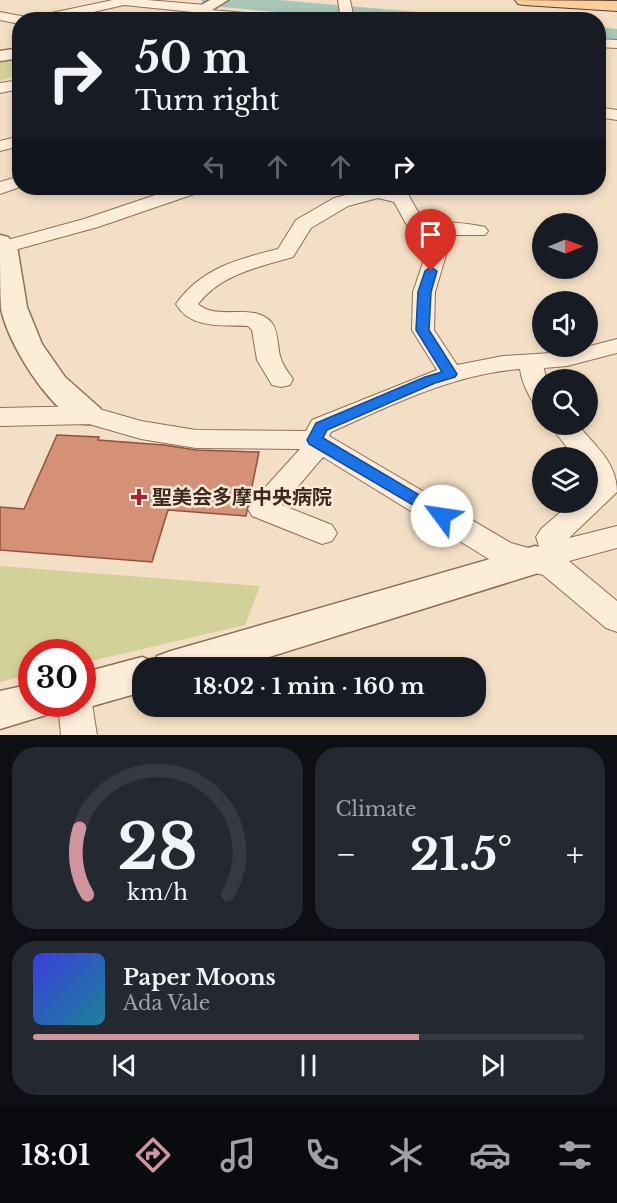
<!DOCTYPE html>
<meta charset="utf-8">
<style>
:root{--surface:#171b24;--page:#242831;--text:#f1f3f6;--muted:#9ea1a6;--line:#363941;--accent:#cf959f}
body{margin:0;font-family:"Libre Baskerville","Noto Sans JP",serif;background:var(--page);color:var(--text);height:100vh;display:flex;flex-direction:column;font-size:22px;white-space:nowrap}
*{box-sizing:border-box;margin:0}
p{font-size:20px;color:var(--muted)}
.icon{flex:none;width:33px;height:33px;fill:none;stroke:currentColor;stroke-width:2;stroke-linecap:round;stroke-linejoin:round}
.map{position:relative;height:735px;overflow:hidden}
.panel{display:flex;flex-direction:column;gap:12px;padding:12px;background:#0d0f14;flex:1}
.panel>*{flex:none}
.guide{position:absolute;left:12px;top:12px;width:594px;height:183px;border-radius:24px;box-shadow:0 3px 9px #0003;background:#171b24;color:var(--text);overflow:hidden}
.needle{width:39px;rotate:89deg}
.controls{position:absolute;left:532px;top:213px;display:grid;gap:12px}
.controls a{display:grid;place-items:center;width:66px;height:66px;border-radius:50%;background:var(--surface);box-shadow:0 3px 9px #0003;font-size:30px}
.speed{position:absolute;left:18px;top:639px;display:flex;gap:12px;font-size:30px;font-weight:700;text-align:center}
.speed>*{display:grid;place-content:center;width:78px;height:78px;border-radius:50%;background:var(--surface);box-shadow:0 3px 9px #0003;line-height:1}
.speed .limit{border:9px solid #d22;background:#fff;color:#111}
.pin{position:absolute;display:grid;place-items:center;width:51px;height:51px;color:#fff;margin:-62px -26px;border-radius:50% 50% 50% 0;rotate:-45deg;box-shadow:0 0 6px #0007}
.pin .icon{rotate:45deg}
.me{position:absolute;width:66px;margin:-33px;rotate:301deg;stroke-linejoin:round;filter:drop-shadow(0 0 4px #0008)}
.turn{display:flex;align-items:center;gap:21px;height:126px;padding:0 24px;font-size:27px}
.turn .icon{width:78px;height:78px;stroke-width:2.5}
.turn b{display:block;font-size:42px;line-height:51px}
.lanes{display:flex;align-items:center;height:57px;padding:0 24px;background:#0003;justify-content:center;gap:30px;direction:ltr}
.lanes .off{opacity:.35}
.big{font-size:45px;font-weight:700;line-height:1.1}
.panel .tile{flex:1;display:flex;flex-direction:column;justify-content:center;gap:9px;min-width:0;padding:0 21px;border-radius:24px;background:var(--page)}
.panel .dial{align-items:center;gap:0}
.dial svg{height:156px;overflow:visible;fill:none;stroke:var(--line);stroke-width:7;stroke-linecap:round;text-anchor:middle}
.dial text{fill:var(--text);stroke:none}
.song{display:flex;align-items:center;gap:18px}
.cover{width:72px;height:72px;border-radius:9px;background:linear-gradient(135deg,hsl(240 70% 55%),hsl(190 70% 35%))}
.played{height:6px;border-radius:3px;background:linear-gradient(90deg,var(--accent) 70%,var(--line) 70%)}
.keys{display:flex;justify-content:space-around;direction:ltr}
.heat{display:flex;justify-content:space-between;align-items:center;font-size:33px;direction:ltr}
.panel .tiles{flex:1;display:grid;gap:12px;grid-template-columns:1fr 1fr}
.tile:last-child{grid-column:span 2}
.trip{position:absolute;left:132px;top:657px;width:354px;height:60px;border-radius:24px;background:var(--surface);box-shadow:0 3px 9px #0003;font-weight:700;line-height:60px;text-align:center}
.tab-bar{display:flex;height:96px;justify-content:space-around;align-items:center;background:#090b0e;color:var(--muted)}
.tab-bar .icon{width:42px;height:42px}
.tab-bar .on{color:var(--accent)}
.tab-bar b{font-size:27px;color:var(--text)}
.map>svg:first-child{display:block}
.green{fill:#d2d197}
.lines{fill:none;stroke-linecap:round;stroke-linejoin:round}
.river{fill:#a7c6b8;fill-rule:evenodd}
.building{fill:#d59177;stroke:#92523c;stroke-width:1.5}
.minor-casing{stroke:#906e58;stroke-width:2}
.tertiary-casing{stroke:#906e58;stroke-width:3}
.primary-casing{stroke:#5e3d2d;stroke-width:2}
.minor{fill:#fcedd9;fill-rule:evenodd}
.tertiary{fill:#fcedd9;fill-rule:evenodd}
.primary{fill:#f9ce9a;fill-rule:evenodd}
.route{fill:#1a73e8;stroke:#114b97;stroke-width:1.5}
.poi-dot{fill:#a62235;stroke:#f9ead5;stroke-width:2}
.labels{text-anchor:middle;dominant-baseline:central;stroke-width:5;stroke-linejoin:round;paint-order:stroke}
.poi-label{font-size:20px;font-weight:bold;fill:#3f291e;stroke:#f9ead5;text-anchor:start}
</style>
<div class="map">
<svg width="617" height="735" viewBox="0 0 617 735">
<rect width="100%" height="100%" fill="#f3dfc5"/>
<!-- green -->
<g class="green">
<polygon points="19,59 19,74 0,81 0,62"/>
<polygon points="0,566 260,586 245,625 83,663 82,652 32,652 31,674 0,682"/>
</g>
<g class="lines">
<!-- river -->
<g class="river">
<polygon points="201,0 279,0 440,14 447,16 450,20 365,20 211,6 204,4"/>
<polygon points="598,27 617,29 617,41 598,39"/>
</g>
</g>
<!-- building -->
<polygon class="building" points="57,435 99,437 98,440 164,445 196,450 259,452 246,516 168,510 152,562 0,550 0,507 24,509"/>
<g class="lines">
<!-- minor casing -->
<g class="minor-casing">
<g id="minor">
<polygon points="113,0 147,0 206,5 211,6 212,10 277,16 283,20 199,17 194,16 193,12 124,5 58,20 31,20 37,16"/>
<polygon points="338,0 350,0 354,20 341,20"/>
<polygon points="0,12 26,17 27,20 20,20 20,24 0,20"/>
<polygon points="598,39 617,40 617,48 598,47"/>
<polygon points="20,80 20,89 0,93 0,83"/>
<polygon points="598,107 617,110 617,120 598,117"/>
<polygon points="20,136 20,146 0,151 0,141"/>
<polygon points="20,176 20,187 0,194 0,182"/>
<polygon points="176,188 202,188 200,192 98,227 0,254 0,242 84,219"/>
<path d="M374,188L408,194L422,219C443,223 465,222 485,227L488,231L485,235H452L435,292L434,330L457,365L503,356L567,352L617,339V353L567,366L544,368L546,380H543V406L534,404C527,392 522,383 520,369C453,374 392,405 331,432L329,436L511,543L532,549L539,546L536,537L541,529L572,502H588V489L593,483L588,473V458H575L549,424H577C595,446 617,462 617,492L569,538L617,526V548L569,561L617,601V632L606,628L543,575L492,561L323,457L282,505L332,525L337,533L332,541L322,544L252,516L248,509L252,502L300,449L196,448L141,439L89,424L0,426V408L89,406L141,421L196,430L306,431L312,420L437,370L412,330L413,292L433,233L408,227L394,202L378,198L348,206L311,228L293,257C259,267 221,274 198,304C218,322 254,301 272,323C279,332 277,349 281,359C283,366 289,373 293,379L290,385L281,387L272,385L257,360L252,330L248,326C223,325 190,329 176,304C201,268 238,259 278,249L296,220L334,198Z"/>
<polygon points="82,691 87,693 92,704 97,735 61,735 58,704 82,704"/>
</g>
</g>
<!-- tertiary casing -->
<g class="tertiary-casing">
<g id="tertiary">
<polygon points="210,0 228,0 196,20 176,20"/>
<polygon points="20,48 20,58 0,61 0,51"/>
<path d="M0,235L8,237L17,246L27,307L42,344L65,377L100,408L104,415L100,422C92,424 85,426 78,422C45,403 9,345 1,309C0,286 0,258 0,235Z"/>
<polygon points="535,546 548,550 553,560 548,570 234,668 142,668 142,692 82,709 68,704 82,704 82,673 142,657 154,662 157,656 171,651"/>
<polygon points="32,684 32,704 52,704 46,715 0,729 0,691"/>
</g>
</g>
<!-- primary casing -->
<g class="primary-casing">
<polygon id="primary" points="515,0 617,1 617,11 524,5 518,4"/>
</g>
<!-- minor -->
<use href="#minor" class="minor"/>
<!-- tertiary -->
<use href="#tertiary" class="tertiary"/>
<!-- primary -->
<use href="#primary" class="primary"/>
</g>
<!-- route -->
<polygon class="route" points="431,267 437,271 431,292 429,330 457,374 455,377 435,383 327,430 323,438 448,512 450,516 448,521 442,522 309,444 307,440 316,423 425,377 442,372 416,330 418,292 425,271"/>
<!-- markers -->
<path class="poi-dot" d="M136 488h6v6h6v6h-6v6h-6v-6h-6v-6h6z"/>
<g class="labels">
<!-- poi labels -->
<g class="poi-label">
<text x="152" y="497">聖美会多摩中央病院</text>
</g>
</g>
</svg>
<div class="controls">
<a><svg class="needle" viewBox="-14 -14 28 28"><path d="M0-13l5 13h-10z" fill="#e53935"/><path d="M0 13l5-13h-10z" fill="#9ea1a6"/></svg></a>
<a><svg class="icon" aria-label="sound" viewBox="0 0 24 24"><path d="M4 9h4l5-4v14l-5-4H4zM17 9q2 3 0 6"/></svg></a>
<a><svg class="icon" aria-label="search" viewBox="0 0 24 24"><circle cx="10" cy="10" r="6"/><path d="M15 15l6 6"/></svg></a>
<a><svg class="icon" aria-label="layers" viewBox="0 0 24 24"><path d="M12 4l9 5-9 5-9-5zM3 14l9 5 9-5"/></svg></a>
</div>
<div class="speed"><div class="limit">30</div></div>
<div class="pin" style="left:431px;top:271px;background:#d93025"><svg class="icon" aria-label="arrive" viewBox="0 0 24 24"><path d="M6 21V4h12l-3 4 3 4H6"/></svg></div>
<svg class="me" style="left:442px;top:516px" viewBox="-20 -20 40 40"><circle r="19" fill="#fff"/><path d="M0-13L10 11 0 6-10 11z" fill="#1a73e8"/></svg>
<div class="trip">18:02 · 1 min · 160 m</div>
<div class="guide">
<div class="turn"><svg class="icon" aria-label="right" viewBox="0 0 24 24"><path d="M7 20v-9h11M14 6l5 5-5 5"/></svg><div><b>50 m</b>Turn right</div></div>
<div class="lanes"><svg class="icon off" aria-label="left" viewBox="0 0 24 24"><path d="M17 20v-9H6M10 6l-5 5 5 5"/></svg><svg class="icon off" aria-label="ahead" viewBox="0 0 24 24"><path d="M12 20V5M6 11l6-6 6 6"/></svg><svg class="icon off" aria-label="ahead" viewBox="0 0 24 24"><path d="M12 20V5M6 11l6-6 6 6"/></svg><svg class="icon" aria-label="right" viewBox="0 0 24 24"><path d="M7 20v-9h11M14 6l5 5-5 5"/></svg></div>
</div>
</div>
<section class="panel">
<div class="tiles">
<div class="tile dial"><svg viewBox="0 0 100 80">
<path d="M14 69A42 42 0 1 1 86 69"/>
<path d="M14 69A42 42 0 0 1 10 35" stroke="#cf959f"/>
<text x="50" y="56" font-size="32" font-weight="700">28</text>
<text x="50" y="72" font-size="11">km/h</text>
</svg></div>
<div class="tile"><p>Climate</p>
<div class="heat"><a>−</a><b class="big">21.5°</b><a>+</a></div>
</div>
<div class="tile">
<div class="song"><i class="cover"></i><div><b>Paper Moons</b><p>Ada Vale</p></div></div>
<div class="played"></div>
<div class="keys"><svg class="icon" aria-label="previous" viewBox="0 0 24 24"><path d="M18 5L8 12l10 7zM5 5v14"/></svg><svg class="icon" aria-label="pause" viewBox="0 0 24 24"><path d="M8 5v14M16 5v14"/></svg><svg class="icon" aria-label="next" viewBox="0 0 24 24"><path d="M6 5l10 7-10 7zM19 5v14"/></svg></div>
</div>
</div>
</section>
<nav class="tab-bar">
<b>18:01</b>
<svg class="icon on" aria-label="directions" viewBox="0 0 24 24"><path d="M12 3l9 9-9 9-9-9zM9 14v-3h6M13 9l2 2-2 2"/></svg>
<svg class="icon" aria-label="music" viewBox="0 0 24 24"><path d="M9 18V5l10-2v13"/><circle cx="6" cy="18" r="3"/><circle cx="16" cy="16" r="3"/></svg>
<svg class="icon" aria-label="phone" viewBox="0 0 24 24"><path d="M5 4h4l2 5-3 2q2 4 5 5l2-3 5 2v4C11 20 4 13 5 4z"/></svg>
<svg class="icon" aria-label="climate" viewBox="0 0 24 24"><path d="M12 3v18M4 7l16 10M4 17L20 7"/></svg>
<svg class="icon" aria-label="car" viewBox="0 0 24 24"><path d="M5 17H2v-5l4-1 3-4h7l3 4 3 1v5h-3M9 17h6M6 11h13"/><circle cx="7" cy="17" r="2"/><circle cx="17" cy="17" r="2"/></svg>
<svg class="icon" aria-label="filters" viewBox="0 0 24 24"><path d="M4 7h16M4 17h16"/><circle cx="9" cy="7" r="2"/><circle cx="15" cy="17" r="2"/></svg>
</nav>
